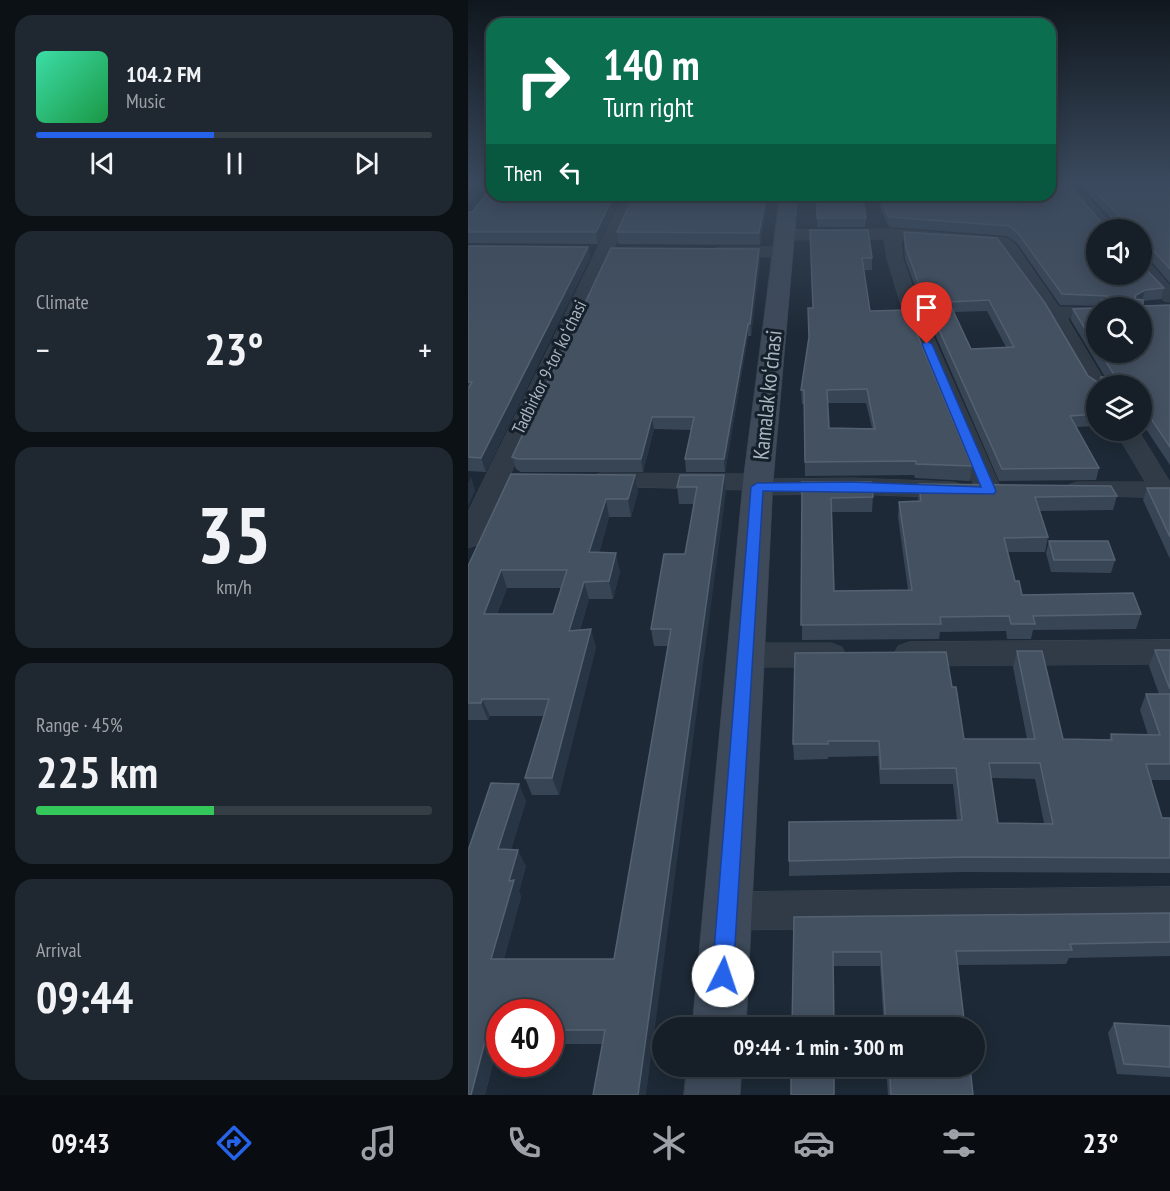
<!DOCTYPE html>
<meta charset="utf-8">
<style>
:root{--surface:#161f28;--page:#1f2730;--text:#f1f3f6;--muted:#9ea2a8;--line:#353d45;--accent:#2563eb}
body{margin:0;font-family:"PT Sans Narrow",sans-serif;background:var(--page);color:var(--text);height:100vh;display:flex;flex-direction:column;font-size:22px;white-space:nowrap}
*{box-sizing:border-box;margin:0}
p{font-size:20px;color:var(--muted)}
.icon{flex:none;width:33px;height:33px;fill:none;stroke:currentColor;stroke-width:2;stroke-linecap:round;stroke-linejoin:round}
.map{position:relative;flex:1;overflow:hidden}
.panel{display:flex;flex-direction:column;gap:15px;padding:15px;background:#0c1116;width:468px}
.panel>*{flex:none}
.hud{position:absolute;left:18px;top:18px;width:570px;height:183px;border-radius:18px;box-shadow:0 3px 15px #0003,0 0 0 2px var(--line);background:#0b6e4f;color:#fff;overflow:hidden}
.controls{position:absolute;left:618px;top:219px;display:grid;gap:12px}
.controls a{display:grid;place-items:center;width:66px;height:66px;border-radius:50%;background:var(--surface);box-shadow:0 3px 15px #0003,0 0 0 2px var(--line);font-size:30px}
.speed{position:absolute;left:18px;top:999px;display:flex;gap:12px;font-size:30px;font-weight:700;text-align:center}
.speed>*{display:grid;place-content:center;width:78px;height:78px;border-radius:50%;background:var(--surface);box-shadow:0 3px 15px #0003,0 0 0 2px var(--line);line-height:1}
.speed .limit{border:9px solid #d22;background:#fff;color:#111}
.pin{position:absolute;display:grid;place-items:center;width:51px;height:51px;color:#fff;margin:-62px -26px;border-radius:50% 50% 50% 0;rotate:-45deg;box-shadow:0 0 6px #0007}
.pin .icon{rotate:45deg}
.me{position:absolute;width:66px;margin:-33px;rotate:4deg;stroke-linejoin:round;filter:drop-shadow(0 0 4px #0008)}
.turn{display:flex;align-items:center;gap:21px;height:126px;padding:0 18px;font-size:27px}
.turn .icon{width:78px;height:78px;stroke-width:2.5}
.turn b{display:block;font-size:42px;line-height:51px}
.then{display:flex;align-items:center;height:57px;padding:0 18px;background:#0003;gap:12px;font-size:22px}
.big{font-size:45px;font-weight:800;line-height:1.1}
.panel .widget{flex:1;display:flex;flex-direction:column;justify-content:center;gap:9px;min-width:0;padding:0 21px;border-radius:18px;background:var(--page)}
.panel .dial{align-items:center;gap:0}
.dial b{font-size:78px;line-height:1}
.song{display:flex;align-items:center;gap:18px}
.cover{width:72px;height:72px;border-radius:9px;background:linear-gradient(135deg,hsl(160 70% 55%),hsl(140 70% 35%))}
.played{height:6px;border-radius:3px;background:linear-gradient(90deg,var(--accent) 45%,var(--line) 45%)}
.keys{display:flex;justify-content:space-around;direction:ltr}
.heat{display:flex;justify-content:space-between;align-items:center;font-size:33px;direction:ltr}
.charge{height:9px;border-radius:4px;background:linear-gradient(90deg,#34c759 45%,var(--line) 0)}
.trip{position:absolute;left:184px;top:1017px;width:333px;height:60px;border-radius:30px;background:var(--surface);box-shadow:0 3px 15px #0003,0 0 0 2px var(--line);font-weight:800;line-height:60px;text-align:center}
.tab-bar{display:flex;height:96px;justify-content:space-around;align-items:center;background:#090c10;color:var(--muted)}
.tab-bar .icon{width:42px;height:42px}
.tab-bar .current{color:var(--accent)}
.tab-bar b{font-size:27px;color:var(--text)}
main{display:flex;flex:1;min-height:0}
.map>svg:first-child{display:block}
.lines{fill:none;stroke-linecap:round;stroke-linejoin:round}
.street-casing{stroke:#3a4450;stroke-width:1}
.secondary-casing{stroke:#3a4450;stroke-width:1}
.street{fill:#303b47;fill-rule:evenodd}
.secondary{fill:#3e4a5a;fill-rule:evenodd}
.wall{fill:#384555;fill-rule:evenodd}
.shaded-wall{fill:#283544}
.building{fill:#445161;stroke:#546171;stroke-width:1.5;fill-rule:evenodd}
.route{fill:#2563eb;stroke:#184099;stroke-width:1.5}
.labels{text-anchor:middle;dominant-baseline:central;stroke-width:6;stroke-linejoin:round;paint-order:stroke}
.far-street-label{font-size:18px;fill:#aab5c4;stroke:#16202b}
.street-label{font-size:22px;fill:#aab5c4;stroke:#16202b}
</style>
<main>
<section class="panel">
<div class="widget">
<div class="song"><i class="cover"></i><div><b>104.2 FM</b><p>Music</p></div></div>
<div class="played"></div>
<div class="keys"><svg class="icon" aria-label="previous" viewBox="0 0 24 24"><path d="M18 5L8 12l10 7zM5 5v14"/></svg><svg class="icon" aria-label="pause" viewBox="0 0 24 24"><path d="M8 5v14M16 5v14"/></svg><svg class="icon" aria-label="next" viewBox="0 0 24 24"><path d="M6 5l10 7-10 7zM19 5v14"/></svg></div>
</div>
<div class="widget"><p>Climate</p>
<div class="heat"><a>−</a><b class="big">23°</b><a>+</a></div>
</div>
<div class="widget dial"><b>35</b><p>km/h</p></div>
<div class="widget"><p>Range · 45%</p><b class="big">225 km</b><div class="charge"></div></div>
<div class="widget"><p>Arrival</p><b class="big">09:44</b></div>
</section>
<div class="map">
<svg width="702" height="1095" viewBox="0 0 702 1095">
<rect width="100%" height="100%" fill="#1d2936"/>
<g class="lines">
<!-- street casing -->
<g class="street-casing">
<g id="street">
<polygon points="592,183 607,183 650,230 633,230"/>
<polygon points="156,195 170,195 13,539 9,545 0,548 0,512"/>
<polygon points="424,229 539,238 547,244 591,307 635,308 628,308 628,317 599,318 640,386 628,386 628,392 619,386 577,313 529,246 433,240 435,259 451,305 534,491 530,496 521,499 512,496 508,491 433,305 419,259 416,239 317,240 309,235 317,230"/>
<polygon points="254,247 313,247 321,252 313,257 248,256 246,252 248,248"/>
<polygon points="674,260 680,261 702,286 702,302 696,301 673,274"/>
<polygon points="647,430 670,430 702,482 702,498 600,495 596,490 600,485 609,482 677,482"/>
<polygon points="133,473 290,474 300,479 384,478 486,482 495,485 499,490 495,495 486,498 384,494 289,495 278,490 124,486 121,481 124,476"/>
<polygon points="702,640 702,664 441,666 430,662 426,654 430,646 441,642"/>
<polygon points="278,643 363,643 374,647 378,655 374,663 363,667 278,667 267,663 263,655 267,647"/>
<polygon points="702,887 702,925 259,930 245,925 239,911 245,897 259,892"/>
</g>
</g>
<!-- secondary casing -->
<g class="secondary-casing">
<g id="secondary">
<polygon points="312,195 330,195 305,482 278,1028 224,1028 275,482"/>
<polygon points="219,1066 274,1066 272,1095 216,1095"/>
</g>
</g>
<!-- street -->
<use href="#street" class="street"/>
<!-- secondary -->
<use href="#secondary" class="secondary"/>
</g>
<!-- wall -->
<g class="wall">
<path d="M610,183H702V283L682,260L675,258L674,265L696,288L693,299L675,301V306L702,305V465L674,423V386H628V426L608,427L631,468L628,480L531,481L452,300L437,259L436,242V232L620,376L631,383L637,377L603,320L605,309L628,308V352H674L631,306L592,305L549,243L539,236L421,227L407,195H582L633,222H646ZM519,311L538,347L503,349L486,312Z"/>
<polygon points="24,195 153,195 130,244 0,243 0,212 4,212"/>
<polygon points="300,195 292,245 150,244 149,232"/>
<polygon points="349,195 398,218 397,227 349,227"/>
<path d="M342,242L404,258V270H396L402,311L504,466L502,481L447,478L446,475L337,476L336,404H334L333,390L341,340L340,308H345ZM359,403H398L404,428H361Z"/>
<polygon points="0,246 120,247 122,258 18,472 0,471"/>
<polygon points="291,249 292,259 283,336 280,336 257,472 218,472 217,459 224,430 186,429 175,472 53,472 48,469 44,457"/>
<path d="M167,475L170,492L163,517H141L131,553L152,571L145,599H121L112,630L128,647L91,795H64L57,778L76,716H22L20,720H0V566ZM39,588H93L85,614H29Z"/>
<polygon points="256,475 258,492 134,1044 82,1044 82,1012 32,1012 32,1044 30,1044 17,1095 0,1095 1,848 58,801 43,850 58,866 51,891 53,897 36,959 146,959 200,646 186,646 183,629 217,554 226,504 211,504 209,487"/>
<polygon points="334,482 405,497 404,512 364,512 366,591 440,590 430,517 431,502 450,501 451,484 649,496 645,510 572,511 580,537 577,552 540,552 547,581 554,595 673,614 668,629 565,630 563,639 539,639 538,631 472,632 471,639 334,640"/>
<polygon points="679,488 702,488 702,559 675,500"/>
<polygon points="581,541 647,560 643,573 583,572 578,553"/>
<path d="M687,650H702V780H683L694,818H702V873L495,872L321,876V861L489,820L485,784H412L410,756L360,757V759L326,760L325,744L484,687L496,739H559L545,667L549,651L595,739L641,740L643,734L680,735L672,710L678,694H691L681,666ZM523,778L567,779L576,823H530Z"/>
<polygon points="702,913 702,956 601,958 598,964 490,965 497,1028 416,1028 412,966 365,966 326,917"/>
<polygon points="646,1023 702,1026 702,1077 649,1074 640,1033"/>
<polygon points="418,1066 502,1066 505,1095 420,1095"/>
</g>
<!-- shaded-wall -->
<g class="shaded-wall">
<polygon points="7,183 24,183 17,185 0,205 0,190"/>
<polygon points="146,195 153,195 130,244 128,232"/>
<polygon points="298,195 300,195 292,245 291,233"/>
<polygon points="120,247 122,258 18,472 13,458"/>
<polygon points="291,249 292,259 283,336 282,324"/>
<polygon points="677,290 674,301 665,306 668,295"/>
<polygon points="280,324 280,336 257,472 256,459"/>
<polygon points="184,417 186,429 175,472 173,459"/>
<polygon points="167,475 170,492 163,517 160,499"/>
<polygon points="256,475 258,492 178,1095 170,1095"/>
<polygon points="3,477 7,491 0,507 0,483"/>
<polygon points="138,499 141,517 126,570 121,552"/>
<polygon points="148,553 152,571 145,599 141,581"/>
<polygon points="33,570 39,588 22,631 16,614"/>
<polygon points="116,582 121,599 106,648 101,631"/>
<polygon points="123,629 128,647 91,795 84,778"/>
<polygon points="14,699 22,716 20,720 13,703"/>
<polygon points="51,784 58,801 38,866 30,849"/>
<polygon points="50,850 58,866 51,891 53,897 32,974 23,959 41,881"/>
<polygon points="20,1030 30,1044 17,1095 3,1095"/>
</g>
<!-- building -->
<g class="building">
<polygon points="0,183 7,183 0,190"/>
<path d="M582,183H599L633,222H654V219L620,183H702V269L684,249L675,248L674,265L696,288L677,290L668,295L667,299L675,300V306L702,305V447L678,411H674V386H628V414L602,416L631,468L534,469L453,290L438,248L436,232L529,238L577,303L620,376L631,383L633,377H643L645,373L632,352H674V308H631L633,300L639,299V296L594,294L550,233L541,226L421,217L412,195H582ZM628,230H674V274H628ZM521,300L546,347L503,349L481,302Z"/>
<polygon points="24,188 24,195 146,195 128,232 0,232 0,212 4,212"/>
<polygon points="166,195 298,195 291,233 149,232"/>
<polygon points="349,195 394,195 398,218 349,218"/>
<path d="M342,230H400L404,258H394L402,311L439,310L504,466L448,464V461L337,462L336,390H333L341,337L340,308H345ZM399,389L407,429L361,428L359,390Z"/>
<polygon points="0,246 120,247 13,458 0,457 0,389 4,382 0,382"/>
<polygon points="143,248 291,249 282,324 280,324 256,459 217,459 226,417 184,417 173,459 50,459 44,457"/>
<polygon points="628,308 628,347 605,309"/>
<path d="M43,474L167,475L160,499H138L121,552L148,553L141,581L116,582L101,631L123,629L84,778H57L81,699H14L13,703H0V566ZM33,570H99L85,614H16Z"/>
<polygon points="212,475 256,475 170,1095 125,1095 137,1030 82,1030 82,1012 32,1012 32,1030 20,1030 3,1095 0,1095 0,848 1,848 23,783 51,784 30,849 50,850 41,881 46,880 23,959 146,959 203,629 183,629 196,554 217,554 229,487 209,487"/>
<polygon points="334,482 403,482 405,497 363,498 366,591 444,590 431,502 453,501 451,484 643,486 649,496 567,497 580,537 536,538 547,581 551,581 554,595 665,593 673,614 565,616 567,624 543,624 541,616 472,617 473,624 333,625"/>
<polygon points="679,488 702,488 702,537"/>
<polygon points="581,541 640,541 647,560 586,560"/>
<polygon points="687,650 702,650 702,689"/>
<path d="M549,651H574L595,739L644,740L643,734L692,735L678,694H702V764H678L694,818H702V858L499,857L321,861V822L494,820L488,768L413,769L411,741H360V744H325L327,653L478,652L484,687H488L496,739H567ZM521,763H572L585,824L530,823Z"/>
<polygon points="702,913 702,942 602,944 604,950 488,951 497,1028 418,1028 413,952 365,952 366,1028 324,1028 326,917"/>
<polygon points="646,1023 702,1026 702,1067 656,1064"/>
<rect x="323" y="1066" width="43" height="29"/>
<polygon points="421,1066 502,1066 505,1095 423,1095"/>
</g>
<!-- sky -->
<linearGradient id="sky" x2="0" y2="1"><stop stop-color="#10171e"/><stop offset="0.54" stop-color="#3a495d"/><stop offset="1" stop-color="#3a495d" stop-opacity="0"/></linearGradient>
<rect width="702" height="336" fill="url(#sky)"/>
<!-- route -->
<polygon class="route" points="459,341 464,344 528,491 526,494 295,491 265,976 262,983 255,986 247,983 244,976 283,487 289,483 384,482 513,487 454,344"/>
<g class="labels">
<!-- far-street labels -->
<g class="far-street-label">
<text transform="translate(81 367) rotate(-64)">Tadbirkor 9-tor koʻchasi</text>
</g>
<!-- street labels -->
<g class="street-label">
<text transform="translate(299 395) rotate(-84)">Kamalak koʻchasi</text>
</g>
</g>
</svg>
<div class="controls">
<a><svg class="icon" aria-label="sound" viewBox="0 0 24 24"><path d="M4 9h4l5-4v14l-5-4H4zM17 9q2 3 0 6"/></svg></a>
<a><svg class="icon" aria-label="search" viewBox="0 0 24 24"><circle cx="10" cy="10" r="6"/><path d="M15 15l6 6"/></svg></a>
<a><svg class="icon" aria-label="layers" viewBox="0 0 24 24"><path d="M12 4l9 5-9 5-9-5zM3 14l9 5 9-5"/></svg></a>
</div>
<div class="speed"><div class="limit">40</div></div>
<div class="pin" style="left:459px;top:344px;background:#d93025"><svg class="icon" aria-label="arrive" viewBox="0 0 24 24"><path d="M6 21V4h12l-3 4 3 4H6"/></svg></div>
<svg class="me" style="left:255px;top:976px" viewBox="-20 -20 40 40"><circle r="19" fill="#fff"/><path d="M0-13L10 11 0 6-10 11z" fill="#2563eb"/></svg>
<div class="trip">09:44 · 1 min · 300 m</div>
<div class="hud">
<div class="turn"><svg class="icon" aria-label="right" viewBox="0 0 24 24"><path d="M7 20v-9h11M14 6l5 5-5 5"/></svg><div><b>140 m</b>Turn right</div></div>
<div class="then">Then<svg class="icon" aria-label="left" viewBox="0 0 24 24"><path d="M17 20v-9H6M10 6l-5 5 5 5"/></svg></div>
</div>
</div>
</main>
<nav class="tab-bar">
<b>09:43</b>
<svg class="icon current" aria-label="directions" viewBox="0 0 24 24"><path d="M12 3l9 9-9 9-9-9zM9 14v-3h6M13 9l2 2-2 2"/></svg>
<svg class="icon" aria-label="music" viewBox="0 0 24 24"><path d="M9 18V5l10-2v13"/><circle cx="6" cy="18" r="3"/><circle cx="16" cy="16" r="3"/></svg>
<svg class="icon" aria-label="phone" viewBox="0 0 24 24"><path d="M5 4h4l2 5-3 2q2 4 5 5l2-3 5 2v4C11 20 4 13 5 4z"/></svg>
<svg class="icon" aria-label="climate" viewBox="0 0 24 24"><path d="M12 3v18M4 7l16 10M4 17L20 7"/></svg>
<svg class="icon" aria-label="car" viewBox="0 0 24 24"><path d="M5 17H2v-5l4-1 3-4h7l3 4 3 1v5h-3M9 17h6M6 11h13"/><circle cx="7" cy="17" r="2"/><circle cx="17" cy="17" r="2"/></svg>
<svg class="icon" aria-label="filters" viewBox="0 0 24 24"><path d="M4 7h16M4 17h16"/><circle cx="9" cy="7" r="2"/><circle cx="15" cy="17" r="2"/></svg>
<b>23°</b>
</nav>
